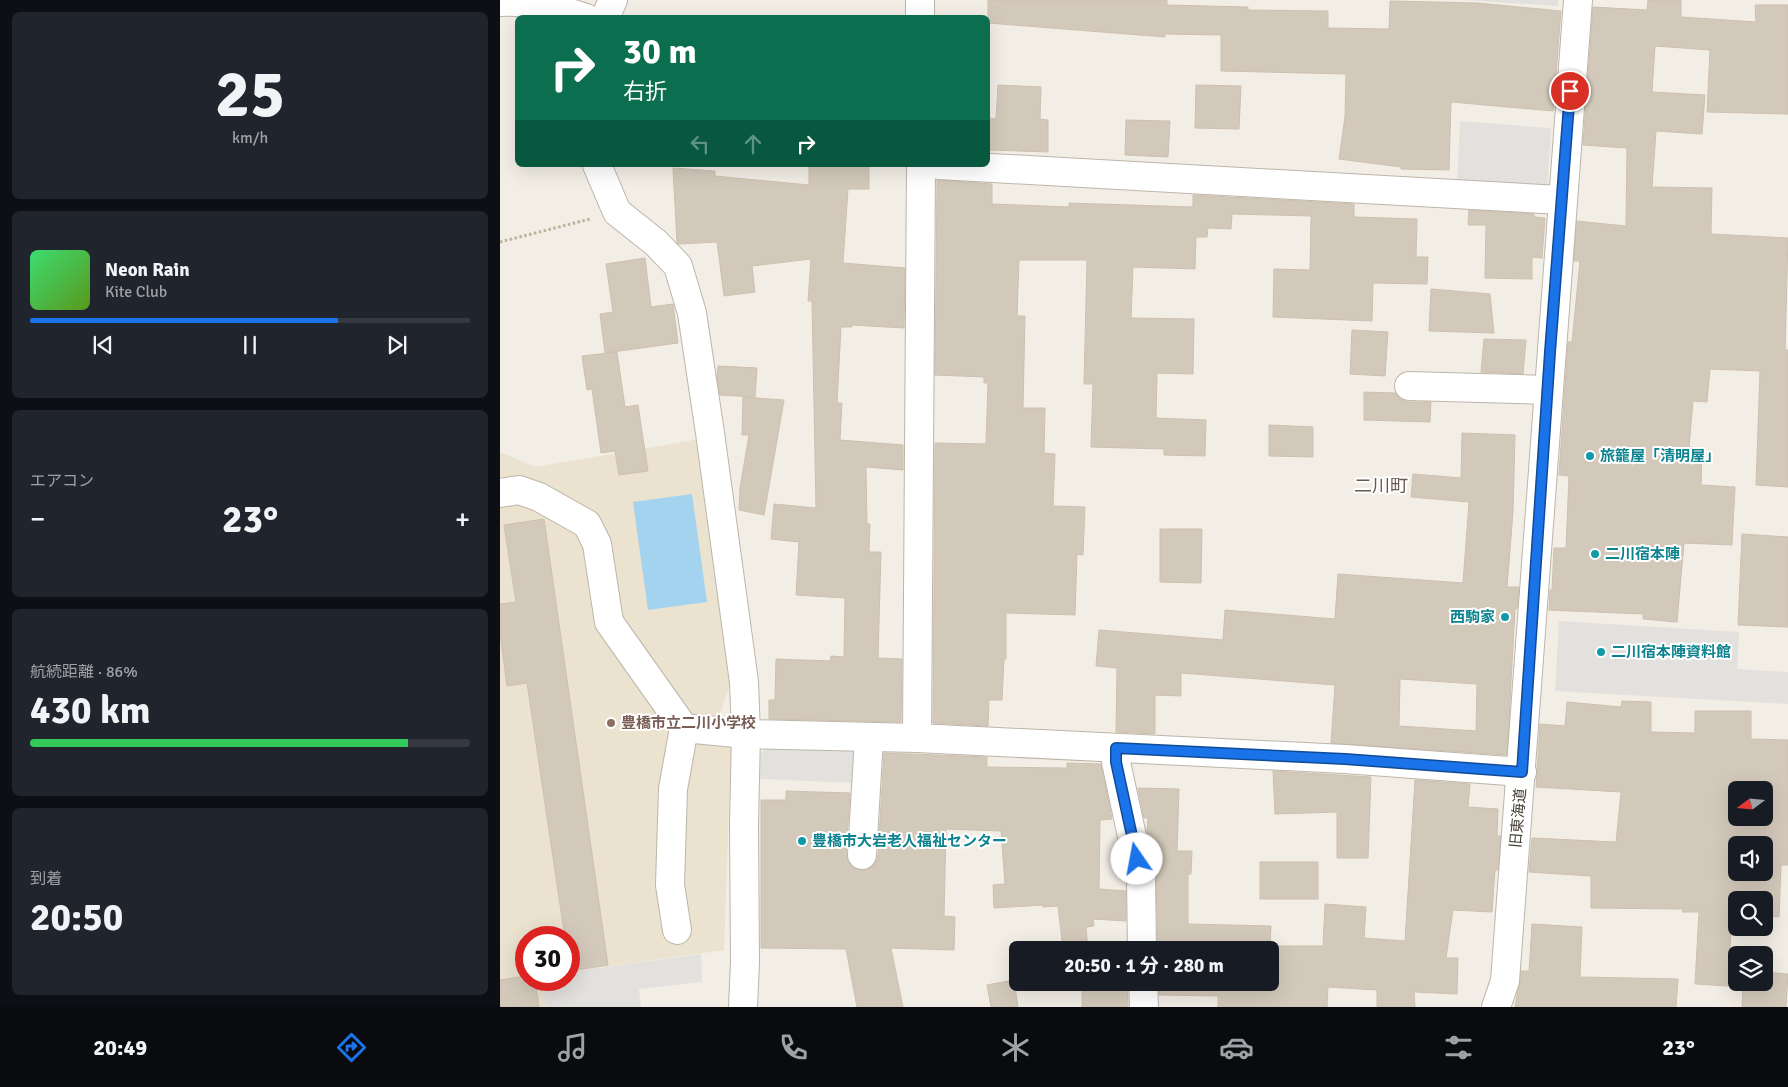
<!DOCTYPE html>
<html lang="ja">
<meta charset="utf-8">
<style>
:root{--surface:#171b24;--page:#20242c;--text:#f1f3f6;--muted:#9ea1a6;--line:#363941;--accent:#1a73e8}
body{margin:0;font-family:Signika,"Noto Sans JP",sans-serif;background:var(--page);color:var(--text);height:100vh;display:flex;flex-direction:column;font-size:19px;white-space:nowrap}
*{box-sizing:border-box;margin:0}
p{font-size:16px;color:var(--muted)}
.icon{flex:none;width:28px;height:28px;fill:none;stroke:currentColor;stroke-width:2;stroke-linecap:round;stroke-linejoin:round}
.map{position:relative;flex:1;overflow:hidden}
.sheet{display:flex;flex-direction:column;gap:12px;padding:12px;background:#0d0f14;width:500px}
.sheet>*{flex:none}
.guide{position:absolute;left:15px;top:15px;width:475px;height:152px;border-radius:8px;box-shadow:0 5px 20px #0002;background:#0b6e4f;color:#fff;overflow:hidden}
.needle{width:32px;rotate:254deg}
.buttons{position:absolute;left:1228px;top:781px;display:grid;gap:10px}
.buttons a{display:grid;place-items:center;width:45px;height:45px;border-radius:8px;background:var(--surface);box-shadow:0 5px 20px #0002;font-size:25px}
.speed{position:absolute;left:15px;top:926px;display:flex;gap:10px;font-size:25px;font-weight:700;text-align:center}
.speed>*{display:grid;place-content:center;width:65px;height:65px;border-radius:50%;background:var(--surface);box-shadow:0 5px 20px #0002;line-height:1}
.speed .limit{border:8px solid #d22;background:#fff;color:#111}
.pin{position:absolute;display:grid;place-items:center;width:42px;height:42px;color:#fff;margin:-21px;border:2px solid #fff;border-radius:50%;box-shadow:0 1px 5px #0007}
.me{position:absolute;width:55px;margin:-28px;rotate:348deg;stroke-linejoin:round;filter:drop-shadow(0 0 4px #0008)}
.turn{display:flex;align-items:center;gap:18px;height:105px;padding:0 25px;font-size:22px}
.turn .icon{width:65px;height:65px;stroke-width:2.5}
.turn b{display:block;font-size:35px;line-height:42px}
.lanes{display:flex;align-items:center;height:48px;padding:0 25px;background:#0003;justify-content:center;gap:25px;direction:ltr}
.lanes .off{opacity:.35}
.big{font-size:38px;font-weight:700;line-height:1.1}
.sheet .card{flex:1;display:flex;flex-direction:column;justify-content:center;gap:8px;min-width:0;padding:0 18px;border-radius:8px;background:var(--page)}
.sheet .dial{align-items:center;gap:0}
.dial b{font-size:65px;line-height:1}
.song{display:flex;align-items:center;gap:15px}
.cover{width:60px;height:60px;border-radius:8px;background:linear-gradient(135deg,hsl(140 70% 55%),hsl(90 70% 35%))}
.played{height:5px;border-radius:2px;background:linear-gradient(90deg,var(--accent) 70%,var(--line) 70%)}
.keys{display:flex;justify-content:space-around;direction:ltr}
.heat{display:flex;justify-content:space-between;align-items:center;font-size:28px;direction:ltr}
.charge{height:8px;border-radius:4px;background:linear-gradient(90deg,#34c759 86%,var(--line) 0)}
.trip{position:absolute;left:509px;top:941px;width:270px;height:50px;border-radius:8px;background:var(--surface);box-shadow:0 5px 20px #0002;font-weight:700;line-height:50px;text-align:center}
.tabs{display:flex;height:80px;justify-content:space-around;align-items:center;background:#090b0e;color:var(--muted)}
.tabs .icon{width:35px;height:35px}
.tabs .active{color:var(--accent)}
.tabs b{font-size:22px;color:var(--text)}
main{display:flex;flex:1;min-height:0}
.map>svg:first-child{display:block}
.education{fill:#ebe2d0}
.parking{fill:#e3e1de}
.water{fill:#a3d3ee}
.building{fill:#d3c9bb;stroke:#cec0af;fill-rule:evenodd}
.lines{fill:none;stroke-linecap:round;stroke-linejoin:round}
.minor-casing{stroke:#bdb5a9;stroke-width:30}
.path{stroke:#bfb09a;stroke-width:3;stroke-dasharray:2.5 2.5;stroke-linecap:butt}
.minor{stroke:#fff;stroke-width:28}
.route-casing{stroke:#114b97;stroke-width:12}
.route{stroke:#1a73e8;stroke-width:9}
.culture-dot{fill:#0f9aa8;stroke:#fff;stroke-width:2}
.education-dot{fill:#8d6e63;stroke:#fff;stroke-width:2}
.labels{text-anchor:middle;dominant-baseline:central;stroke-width:4;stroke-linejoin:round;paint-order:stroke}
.culture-label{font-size:15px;font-weight:bold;fill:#0d838f;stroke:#fff;text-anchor:start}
.education-label{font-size:15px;font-weight:bold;fill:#785e54;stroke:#fff;text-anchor:start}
.street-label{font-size:15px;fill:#453e35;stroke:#fff}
.quarter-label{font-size:18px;fill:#675b4d;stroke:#fff}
</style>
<main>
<section class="sheet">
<div class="card dial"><b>25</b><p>km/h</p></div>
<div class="card">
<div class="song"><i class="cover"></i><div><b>Neon Rain</b><p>Kite Club</p></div></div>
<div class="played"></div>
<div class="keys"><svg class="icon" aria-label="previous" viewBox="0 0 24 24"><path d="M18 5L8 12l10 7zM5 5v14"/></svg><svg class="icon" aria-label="pause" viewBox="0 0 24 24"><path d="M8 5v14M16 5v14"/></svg><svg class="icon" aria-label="next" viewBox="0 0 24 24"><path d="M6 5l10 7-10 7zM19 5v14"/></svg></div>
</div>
<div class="card"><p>エアコン</p>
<div class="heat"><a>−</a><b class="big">23°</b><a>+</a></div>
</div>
<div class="card"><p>航続距離 · 86%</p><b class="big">430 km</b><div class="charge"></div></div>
<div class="card"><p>到着</p><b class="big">20:50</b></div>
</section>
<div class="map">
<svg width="1288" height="1007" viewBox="0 0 1288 1007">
<rect width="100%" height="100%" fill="#f2eee6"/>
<!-- education -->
<polygon class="education" points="200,439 233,677 220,713 231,751 224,950 69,972 69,938 26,938 26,980 42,980 46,1007 0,1007 0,452 35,467"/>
<!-- parking -->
<g class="parking">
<polygon points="963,0 1058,0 1058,6"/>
<polygon points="960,121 1051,128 1047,192 957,183"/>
<polygon points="1059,621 1239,632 1237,669 1288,672 1288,704 1055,691"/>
<polygon points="269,746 355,750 354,783 260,779 261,753"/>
<polygon points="201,954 202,982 139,989 141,1007 46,1007 42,980 69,980 69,972"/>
</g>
<!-- water -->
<polygon class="water" points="192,494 207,602 148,610 133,502"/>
<!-- building -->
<g class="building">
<polygon points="488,0 667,0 667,5 748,7 748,10 828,11 828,28 889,29 890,1 978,3 1061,11 1053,111 951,102 949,170 901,169 901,167 839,159 845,117 846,74 721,71 721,35 665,34 665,37 488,23"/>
<polygon points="1148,0 1181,0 1181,17 1256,22 1255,5 1288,5 1288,114 1207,112 1210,50 1155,46 1152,92 1205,95 1202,134 1156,131 1152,187 1212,188 1211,234 1288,238 1285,350 1288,350 1288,487 1256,485 1260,371 1210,369 1207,402 1193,401 1189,447 1202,448 1201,485 1235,487 1232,545 1184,543 1177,622 1143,619 1143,614 1049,610 1050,590 1052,590 1054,548 1066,548 1069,476 1059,475 1068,342 1072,342 1080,261 1074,261 1076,221 1126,226 1127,148 1083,145 1093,7 1147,10"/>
<polygon points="498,85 541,87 540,119 548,120 548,152 488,150 488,118 496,119"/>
<polygon points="696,85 741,86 739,129 695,128"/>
<polygon points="626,120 670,121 668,157 625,155"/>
<polygon points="309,166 369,166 369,189 348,189 343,263 405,268 404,328 352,325 352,327 341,327 337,403 342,403 340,440 403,445 403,470 366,467 367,524 370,524 369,552 381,552 378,658 402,659 401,722 269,719 269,700 275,700 276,659 330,661 331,656 344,657 345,598 296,595 299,542 271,539 274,504 316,508 312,301 308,301 311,259 252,266 255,292 224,296 217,242 179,244 177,243 173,168 215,171 215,176 309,185"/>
<polygon points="437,180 492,184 492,204 569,207 569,203 693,207 693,195 854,204 854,217 917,219 916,257 928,257 927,284 873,283 872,321 773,317 774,269 810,270 811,216 732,214 731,229 708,228 707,237 696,237 695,269 633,267 631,318 694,319 693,374 657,373 656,418 706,420 705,456 664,455 664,449 591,447 593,384 584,384 587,260 519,260 517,316 525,316 523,408 545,408 544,453 555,454 553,506 585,507 583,555 577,554 575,615 506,613 506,659 504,659 502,700 489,700 488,726 433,723 435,443 486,444 488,383 484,383 484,377 435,375"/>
<polygon points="969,210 1034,214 1034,217 1045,218 1042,258 1032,257 1032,279 985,278 986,225 968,225"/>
<polygon points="145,258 151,307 173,304 178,343 105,353 100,314 113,312 106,264"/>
<polygon points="931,289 990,294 994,333 929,331"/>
<polygon points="852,330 888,332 885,376 850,374"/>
<polygon points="984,339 1026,340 1023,374 981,372"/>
<polygon points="117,352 125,407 138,405 148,471 119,475 115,451 101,453 92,389 87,390 82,356"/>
<polygon points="218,366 257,368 255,397 220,395 217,377"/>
<polygon points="864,392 895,393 900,399 908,402 931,402 930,422 864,420"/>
<polygon points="243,397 284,400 264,515 239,510 240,488 249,435 242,435"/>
<polygon points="769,425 813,427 813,457 769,456"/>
<path d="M962,433L1015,435L1013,512L1007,587H1019L1017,609H1015L1007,755L831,743L835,685L681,673V696L655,695V734L616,732L617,668L596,666L599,630L723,640L725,610L835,619L838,574L963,583L969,502L911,497L913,474L961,478ZM900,679L977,684L976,731L899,726Z"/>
<polygon points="44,519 108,965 70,971 69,938 65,938 27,683 7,686 0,633 0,604 16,602 4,525"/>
<polygon points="660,529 702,529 701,583 660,582"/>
<polygon points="1242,534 1288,537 1288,627 1238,625"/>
<path d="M1122,701L1151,702V732L1195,733V711H1251V739L1288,740V865H1281L1279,917L1264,916V900H1236V915L1232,914L1228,986L1195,984L1199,912H1182L1183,909L1091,908V876L1029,872L1032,838L1116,842L1121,792L1036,787L1040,724L1065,726L1067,702L1121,707ZM1236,790H1264V818H1236ZM1236,845H1264V872H1236Z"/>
<polygon points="384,753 487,757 487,767 567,768 567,763 601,764 612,819 600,820 599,889 626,891 626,921 593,919 594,926 586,927 588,950 563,950 558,906 543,907 543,905 494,908 493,885 505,884 501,831 446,829 444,916 455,917 454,950 391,948 403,1007 357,1007 346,949 261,948 261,800 286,800 286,791 350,793 346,854 348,862 354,868 362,871 369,869 375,864 378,856"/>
<polygon points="773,771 871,777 868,858 837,858 837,812 775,814"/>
<polygon points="915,780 970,784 968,807 998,809 997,836 1001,836 998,870 995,870 992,912 953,910 946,958 958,958 957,994 914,992 915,1007 877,1007 877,990 828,987 827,1007 718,1007 718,996 659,995 659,982 770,982 770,950 658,950 656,875 647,834 648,818 644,818 638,788 679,789 677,851 692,851 691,874 688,874 688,924 771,926 770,946 823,946 825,904 866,907 864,938 905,941"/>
<rect x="760" y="862" width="58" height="37"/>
<polygon points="1032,924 1082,927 1080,977 1178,979 1176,1007 1015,1007 1021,971 1029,971"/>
<polygon points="1264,972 1288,974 1286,1007 1242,1007 1243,982 1264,982"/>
<polygon points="26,976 26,980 35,980 39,1007 0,1007 0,980"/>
<polygon points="514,980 518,1007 491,1007 487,985"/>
<polygon points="582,982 627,982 628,1007 582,1007"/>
</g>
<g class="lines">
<!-- minor casing -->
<g class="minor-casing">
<g id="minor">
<polyline points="420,0 420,18"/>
<path d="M0,2C29,0 58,9 86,18"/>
<polyline points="105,18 113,0"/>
<polyline points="97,165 117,212 156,243 178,266 192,313 210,433 244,682 246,734 244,825 245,962 243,1007"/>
<polyline points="439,165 1061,200"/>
<polyline points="909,386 1048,390"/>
<polyline points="0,493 19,490 39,497 87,524 97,544 109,622 184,728 246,734 417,738 845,759 1022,772"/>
<polyline points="417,738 421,165"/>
<polyline points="616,749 616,762 641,878 642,950"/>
<polyline points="362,855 369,738"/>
<polyline points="177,930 170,885 173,789 184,728"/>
<polyline points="643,982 644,1007"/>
<path d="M996,1007L1005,981C1032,654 1051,327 1078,0"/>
</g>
</g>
<!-- path -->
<polyline class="path" points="0,242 90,219"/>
<!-- minor -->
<use href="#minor" class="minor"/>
</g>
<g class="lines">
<!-- route casing -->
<g class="route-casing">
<polyline id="route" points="637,859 616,762 616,748 845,759 1022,772 1050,352 1070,91"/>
</g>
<!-- route -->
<use href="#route" class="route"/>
</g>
<!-- markers -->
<g class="culture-dot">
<circle cx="1090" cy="456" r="5"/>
<circle cx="1095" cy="554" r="5"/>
<circle cx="1005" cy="617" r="5"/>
<circle cx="1101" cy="652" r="5"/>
<circle cx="302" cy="841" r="5"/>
</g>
<circle class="education-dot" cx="111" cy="723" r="5"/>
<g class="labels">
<!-- culture labels -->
<g class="culture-label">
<text x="1100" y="456">旅籠屋「清明屋」</text>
<text x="1105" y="554">二川宿本陣</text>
<text x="995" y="617" text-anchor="end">西駒家</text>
<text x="1111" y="652">二川宿本陣資料館</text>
<text x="312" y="841">豊橋市大岩老人福祉センター</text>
</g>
<!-- education labels -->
<g class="education-label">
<text x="121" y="723">豊橋市立二川小学校</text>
</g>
<!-- street labels -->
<g class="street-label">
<text transform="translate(1018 818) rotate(-85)">旧東海道</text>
</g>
<!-- quarter labels -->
<g class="quarter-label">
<text x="881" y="486">二川町</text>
</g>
</g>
</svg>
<div class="buttons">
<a><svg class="needle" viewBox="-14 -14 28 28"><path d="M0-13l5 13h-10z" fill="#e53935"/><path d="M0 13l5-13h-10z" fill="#9ea1a6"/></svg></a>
<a><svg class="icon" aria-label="sound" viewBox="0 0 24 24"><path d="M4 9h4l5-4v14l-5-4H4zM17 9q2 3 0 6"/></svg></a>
<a><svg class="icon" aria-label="search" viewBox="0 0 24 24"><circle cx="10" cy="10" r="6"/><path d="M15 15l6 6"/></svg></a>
<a><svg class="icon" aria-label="layers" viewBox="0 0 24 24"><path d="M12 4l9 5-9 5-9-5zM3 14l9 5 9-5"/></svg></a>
</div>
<div class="speed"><div class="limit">30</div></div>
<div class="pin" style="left:1070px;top:91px;background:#d93025"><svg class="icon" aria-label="arrive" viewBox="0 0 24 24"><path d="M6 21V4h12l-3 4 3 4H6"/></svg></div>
<svg class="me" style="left:637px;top:859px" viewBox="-20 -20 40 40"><circle r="19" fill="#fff"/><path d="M0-13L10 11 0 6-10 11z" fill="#1a73e8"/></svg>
<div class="trip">20:50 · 1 分 · 280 m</div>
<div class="guide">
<div class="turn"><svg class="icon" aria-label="right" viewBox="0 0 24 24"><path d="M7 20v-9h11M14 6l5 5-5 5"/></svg><div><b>30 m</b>右折</div></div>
<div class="lanes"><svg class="icon off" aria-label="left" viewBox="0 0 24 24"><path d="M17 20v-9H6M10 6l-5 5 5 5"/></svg><svg class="icon off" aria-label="ahead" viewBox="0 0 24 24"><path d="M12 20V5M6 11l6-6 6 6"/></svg><svg class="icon" aria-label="right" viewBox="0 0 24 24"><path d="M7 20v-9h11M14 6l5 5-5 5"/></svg></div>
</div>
</div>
</main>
<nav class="tabs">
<b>20:49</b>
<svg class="icon active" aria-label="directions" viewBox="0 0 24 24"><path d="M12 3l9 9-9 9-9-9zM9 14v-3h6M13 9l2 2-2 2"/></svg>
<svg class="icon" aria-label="music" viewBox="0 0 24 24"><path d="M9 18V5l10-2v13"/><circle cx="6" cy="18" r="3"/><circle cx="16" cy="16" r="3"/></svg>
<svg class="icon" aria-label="phone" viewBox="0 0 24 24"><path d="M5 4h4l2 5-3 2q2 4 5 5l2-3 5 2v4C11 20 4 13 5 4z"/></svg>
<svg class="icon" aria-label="climate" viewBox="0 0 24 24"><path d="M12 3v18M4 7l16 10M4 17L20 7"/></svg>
<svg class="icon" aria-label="car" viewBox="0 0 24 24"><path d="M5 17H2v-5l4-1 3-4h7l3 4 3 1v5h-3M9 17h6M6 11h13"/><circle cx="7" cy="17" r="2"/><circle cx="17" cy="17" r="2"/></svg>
<svg class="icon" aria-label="filters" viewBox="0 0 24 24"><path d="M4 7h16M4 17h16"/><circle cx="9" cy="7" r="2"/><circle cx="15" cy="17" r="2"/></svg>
<b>23°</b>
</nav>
